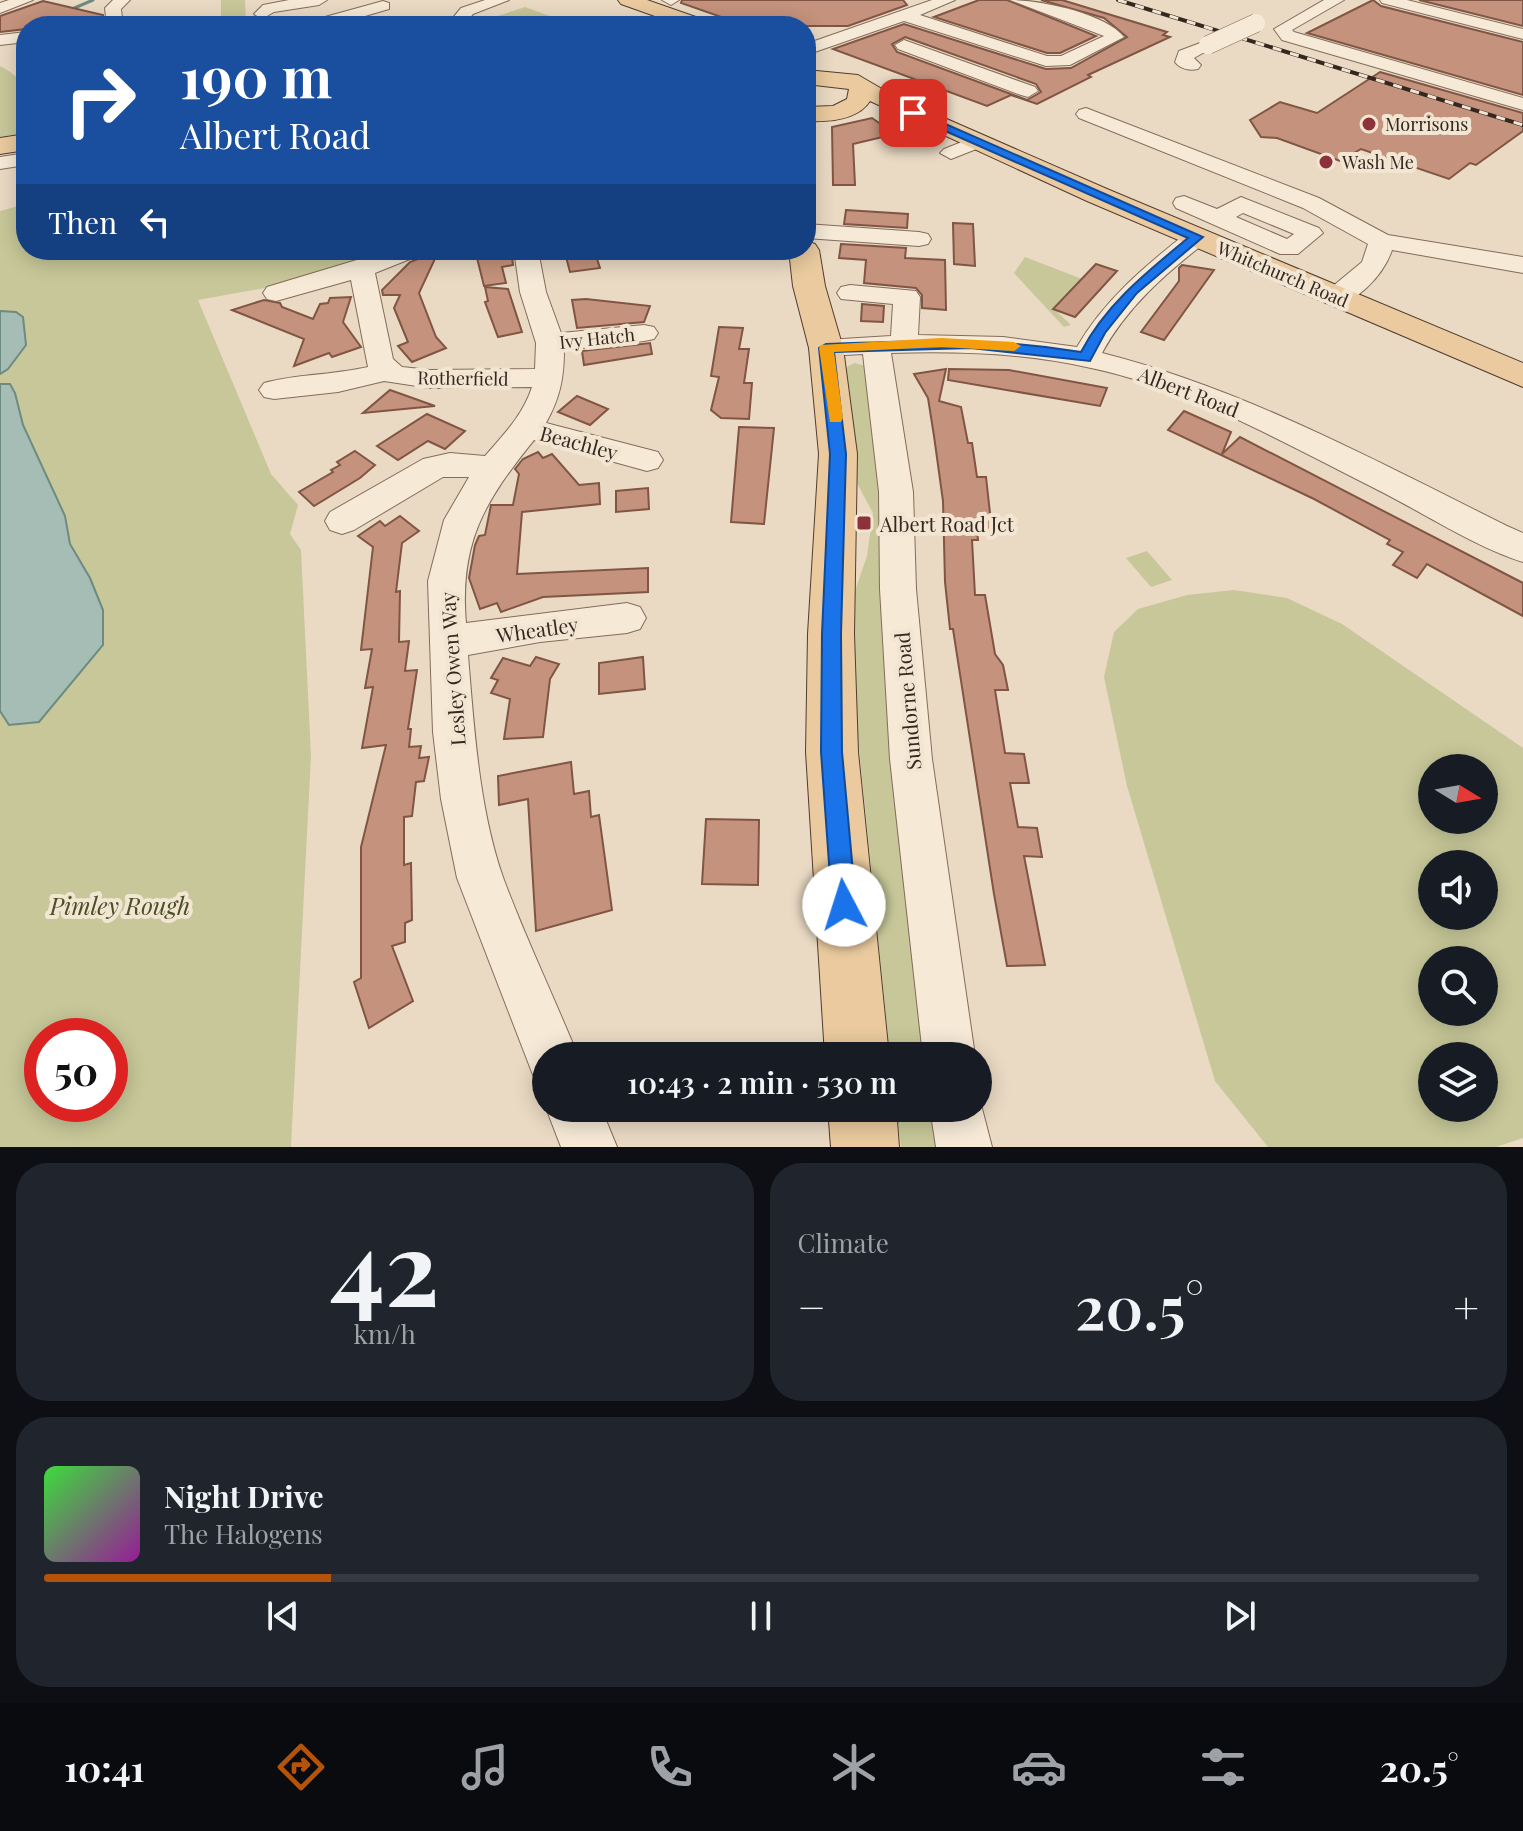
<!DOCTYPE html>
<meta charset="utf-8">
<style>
:root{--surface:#171b24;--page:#20242c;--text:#f1f3f6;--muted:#9ea1a6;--line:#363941;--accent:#b45309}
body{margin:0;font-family:"Playfair Display",serif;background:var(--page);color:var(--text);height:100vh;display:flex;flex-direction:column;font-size:30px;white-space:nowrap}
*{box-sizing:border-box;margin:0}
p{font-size:26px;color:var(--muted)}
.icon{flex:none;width:44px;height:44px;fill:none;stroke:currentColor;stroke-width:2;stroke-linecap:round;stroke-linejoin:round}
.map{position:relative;height:1147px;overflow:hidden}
.panel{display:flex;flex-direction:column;gap:16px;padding:16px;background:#0d0f14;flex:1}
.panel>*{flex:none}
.top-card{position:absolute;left:16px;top:16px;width:800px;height:244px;border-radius:32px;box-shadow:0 4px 20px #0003;background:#1a4fa0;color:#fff;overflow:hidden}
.needle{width:52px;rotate:101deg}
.buttons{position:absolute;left:1418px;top:754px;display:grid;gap:16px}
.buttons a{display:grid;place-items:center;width:80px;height:80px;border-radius:50%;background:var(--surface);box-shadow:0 4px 20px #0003;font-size:40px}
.speed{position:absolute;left:24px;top:1018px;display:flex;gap:16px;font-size:40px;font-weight:700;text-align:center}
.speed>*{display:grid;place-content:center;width:104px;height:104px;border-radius:50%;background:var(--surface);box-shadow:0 4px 20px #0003;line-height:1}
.speed .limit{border:12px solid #d22;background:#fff;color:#111}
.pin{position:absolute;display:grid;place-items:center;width:68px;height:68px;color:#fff;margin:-34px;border-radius:16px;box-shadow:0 4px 12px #0006}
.me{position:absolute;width:88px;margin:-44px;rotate:355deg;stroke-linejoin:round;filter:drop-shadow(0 0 6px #0008)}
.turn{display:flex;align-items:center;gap:28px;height:168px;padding:0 32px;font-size:36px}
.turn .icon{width:104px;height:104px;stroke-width:2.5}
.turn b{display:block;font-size:56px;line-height:68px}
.then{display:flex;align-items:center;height:76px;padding:0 32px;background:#0003;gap:16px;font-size:30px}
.big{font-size:60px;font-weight:600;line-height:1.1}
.panel .widget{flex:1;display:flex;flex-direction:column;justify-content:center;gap:12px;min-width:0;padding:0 28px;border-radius:32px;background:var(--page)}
.panel .dial{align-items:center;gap:0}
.dial b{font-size:104px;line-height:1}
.song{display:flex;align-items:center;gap:24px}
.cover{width:96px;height:96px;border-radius:12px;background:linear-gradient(135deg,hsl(120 70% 55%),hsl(300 70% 35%))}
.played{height:8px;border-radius:4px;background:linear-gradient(90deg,var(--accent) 20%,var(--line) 20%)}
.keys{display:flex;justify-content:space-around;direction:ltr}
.heat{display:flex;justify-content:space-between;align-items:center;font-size:44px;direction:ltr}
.panel .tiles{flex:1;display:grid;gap:16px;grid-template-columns:1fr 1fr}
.widget:last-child{grid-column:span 2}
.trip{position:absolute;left:532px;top:1042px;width:460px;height:80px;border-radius:40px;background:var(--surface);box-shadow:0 4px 20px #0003;font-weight:600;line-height:80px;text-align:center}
.tab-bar{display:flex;height:128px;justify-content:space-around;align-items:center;background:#090b0e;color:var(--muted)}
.tab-bar .icon{width:56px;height:56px}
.tab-bar .current{color:var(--accent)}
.tab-bar b{font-size:36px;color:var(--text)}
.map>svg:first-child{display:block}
.green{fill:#c7c799;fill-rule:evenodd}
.water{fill:#a5bdb4;stroke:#6d8b80;stroke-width:2}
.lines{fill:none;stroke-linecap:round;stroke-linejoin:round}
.stream{stroke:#6d8b80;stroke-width:3}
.building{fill:#c5937d;stroke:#805544;stroke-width:2;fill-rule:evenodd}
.minor-casing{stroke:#836c5c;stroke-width:2}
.major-casing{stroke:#513c30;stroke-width:2}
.minor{fill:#f6e9d6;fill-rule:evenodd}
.major{fill:#eaca9e;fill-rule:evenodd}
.rail-casing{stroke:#34271f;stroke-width:4}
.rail{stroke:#f2e6d3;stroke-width:3;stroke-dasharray:9;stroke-linecap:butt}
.minor-bridge-casing{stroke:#836c5c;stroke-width:19;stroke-linecap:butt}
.minor-bridge{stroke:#f6e9d6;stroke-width:18}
.route{fill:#1a73e8;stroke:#114b97;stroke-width:2}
.slow{fill:#f59e0b}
.poi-dot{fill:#8d313b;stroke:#f2e6d3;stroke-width:3}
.labels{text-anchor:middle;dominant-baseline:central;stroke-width:8;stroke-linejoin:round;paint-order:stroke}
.far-poi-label{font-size:18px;fill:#34271f;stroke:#f2e6d3;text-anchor:start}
.far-street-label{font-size:18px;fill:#34271f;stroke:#f2e6d3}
.street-label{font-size:20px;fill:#34271f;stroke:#f2e6d3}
.poi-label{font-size:20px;fill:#34271f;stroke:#f2e6d3;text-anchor:start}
.near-park-label{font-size:24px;font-style:italic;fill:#494f27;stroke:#f2e6d3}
</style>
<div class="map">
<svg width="1523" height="1147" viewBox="0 0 1523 1147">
<rect width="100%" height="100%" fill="#eadac4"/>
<!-- green -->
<g class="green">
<polygon points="221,0 245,0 246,26 221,26"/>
<polygon points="525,7 577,26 467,26"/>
<path d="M0,66C33,82 26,102 26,133L0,137Z"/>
<path d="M26,204V250H265L272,254L279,250H398L270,287L198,300L271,474L298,505L290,534L301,550L311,756L291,1147H0V211ZM42,1036H110V1104H42Z"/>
<polygon points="1025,257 1082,279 1054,309 1071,325 1064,327 1014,273"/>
<polygon points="855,363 866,366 874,374 935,1056 890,1056 851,668 852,600 867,556 873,513 852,474 845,372 848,366"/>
<polygon points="1147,551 1172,580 1151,587 1126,558"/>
<path d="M1234,590L1287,598L1342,624L1523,748V1138L1496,1147H1268L1215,1081L1127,786L1104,677L1114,632L1138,609L1187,595ZM1432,768H1484V820H1432ZM1432,864H1484V916H1432ZM1432,960H1484V1012H1432ZM1432,1056H1484V1108H1432Z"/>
<polygon points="896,1108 943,1108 949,1147 901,1147"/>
</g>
<!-- water -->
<g class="water">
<polygon points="0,311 16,312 23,317 26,345 8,369 0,374"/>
<polygon points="0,384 10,384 15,393 23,425 65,516 70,544 90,578 103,610 103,645 39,722 9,725 0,711"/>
</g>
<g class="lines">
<!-- stream -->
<polyline class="stream" points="65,12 93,0"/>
</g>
<!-- building -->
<g class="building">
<polygon points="682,0 903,0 907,5 848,26 747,26 681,3"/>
<polygon points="979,0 1007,0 1096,36 1060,53 1047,53 934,17"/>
<path d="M1041,0H1062L1167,32L1163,35L1170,37L1088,75L1091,77L1037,104L1011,95L987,106L833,49L904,24L1046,69L1071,68L1127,37L1104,18ZM905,37L1036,84L1041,92L1027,100L897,52L892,44Z"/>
<polygon points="1373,0 1381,6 1523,42 1523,95 1307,33"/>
<polygon points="1419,0 1523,0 1523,26"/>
<polygon points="43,1 103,15 103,20 59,26 26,26 26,29 0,32 0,16"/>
<polygon points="1380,72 1523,113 1523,131 1476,165 1470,163 1449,179 1361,149 1340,161 1277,138 1261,137 1250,120 1280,102 1317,113"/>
<polygon points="872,118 895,134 853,144 855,185 833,185 832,127"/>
<polygon points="846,210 908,214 907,228 844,224"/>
<polygon points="953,223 973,224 975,266 954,264"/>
<polygon points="841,244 906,248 905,258 945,260 946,310 922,308 922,295 916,288 864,283 866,260 839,258"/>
<polygon points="426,250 439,250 419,293 436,337 446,348 412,362 398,346 408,342 394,308 400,295 383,295 382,290 410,262 423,257"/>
<polygon points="475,250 511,250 513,265 502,267 506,283 484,286"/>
<polygon points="594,250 600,268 570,272 565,253"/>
<polygon points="1096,264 1117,271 1075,317 1053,309"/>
<polygon points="1182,265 1214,270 1164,340 1141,332 1179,281 1179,268"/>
<polygon points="485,287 508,289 522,332 498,337 485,302 488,301"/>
<polygon points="351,297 343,322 361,347 332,357 329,353 294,366 304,339 232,310 264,300 280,303 282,307 313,319 320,304 328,303 330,298"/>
<polygon points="586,299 650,306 644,322 577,328 572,300"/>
<polygon points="862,304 884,306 883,322 861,321"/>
<polygon points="719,327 743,328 739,349 749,349 744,383 752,383 749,419 721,418 711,410 719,377 711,376"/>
<polygon points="650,343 652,354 584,365 582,351"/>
<polygon points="946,369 939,401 961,407 968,443 972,443 977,477 986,477 992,531 977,530 978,540 972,540 975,595 985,595 995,654 1003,665 1008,690 995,690 1005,753 1024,754 1029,783 1010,783 1018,827 1037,828 1042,857 1024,856 1045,965 1007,966 994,894 953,629 950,629 945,582 943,501 934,436 928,398 914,374"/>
<polygon points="949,369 1009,370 1107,388 1100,406 948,380"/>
<polygon points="390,390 435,406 363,413"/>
<polygon points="577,396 608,409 590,425 558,412"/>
<polygon points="1184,411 1231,432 1222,454 1240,437 1523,583 1523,616 1427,564 1417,578 1393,565 1403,552 1387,544 1390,540 1314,499 1168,430"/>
<polygon points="427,414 465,431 445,449 428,441 398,460 377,446"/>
<polygon points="739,427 774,428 764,524 731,522"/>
<polygon points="355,451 375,465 360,478 314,506 299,492 333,472 331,470 340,465 337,462"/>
<polygon points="538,452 543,458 552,454 579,485 599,483 600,504 522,512 517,574 648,568 648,592 543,597 501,612 497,603 480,609 469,578 475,545 479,536 485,535 491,505 513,505 519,474 515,469 523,459"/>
<polygon points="648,488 649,509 616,512 616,491"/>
<polygon points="400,516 419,531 402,543 396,592 400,591 399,642 409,641 405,671 417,670 408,729 411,729 409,747 421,746 419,758 429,757 424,781 416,782 412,816 404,817 404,865 411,863 412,920 405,923 405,942 392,946 413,1001 369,1028 354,982 361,978 361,847 386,745 362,748 373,687 365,688 372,649 361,650 373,547 358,536 380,521 385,526"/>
<polygon points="536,657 559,664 550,679 543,737 504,739 510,699 491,693 498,680 491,678 503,658 530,666"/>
<polygon points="643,657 645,689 599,694 599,663"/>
<polygon points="571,762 574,794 589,791 591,817 599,815 612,910 536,931 528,799 499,805 498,776"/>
<polygon points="706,819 759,820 758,885 702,884"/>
</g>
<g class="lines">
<!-- minor casing -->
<g class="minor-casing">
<g id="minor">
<polygon points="9,0 33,0 0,13 0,3"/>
<polygon points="113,0 130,0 121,9 123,26 107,26 105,8"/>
<polygon points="289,0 327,0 319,5 274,12 262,19 254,14 263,5"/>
<polygon points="485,0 509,0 473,14 466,22 454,22 452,19 461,8"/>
<polygon points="662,0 679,0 671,5"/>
<path d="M932,0H955L920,15L1047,56H1061L1104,36L1010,0C1040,0 1105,13 1124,37L1070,65L1046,66L904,21L806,55V44Z"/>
<polygon points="1324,0 1344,0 1292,30 1294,32 1523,98 1523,110 1282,40 1274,29"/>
<polygon points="1380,0 1407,0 1523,29 1523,39 1382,3"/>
<polygon points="383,1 389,3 389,9 331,26 305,26 307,22"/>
<polygon points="189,21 196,22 198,26 181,26"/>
<polygon points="26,32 26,42 0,45 0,35"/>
<polygon points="904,40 1035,87 1038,91 1028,97 1021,95 898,49 895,45"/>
<path d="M1208,40L1217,45L1194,58L1201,65L1198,69C1190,71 1180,69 1175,62L1179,51Z"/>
<path d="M1086,108L1319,198L1388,235L1523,257V273L1392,250C1384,274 1354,309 1327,303L1323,297L1327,291L1362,262L1368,244L1303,208L1079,118L1076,114L1079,110Z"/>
<polygon points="977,136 987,142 984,146 951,159 940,153 944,149"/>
<polygon points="26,153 26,165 0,169 0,157"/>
<path d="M1184,196L1217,209L1241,197L1319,228L1323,233L1298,254H1280L1176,208L1173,203L1176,198ZM1243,213L1294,234L1287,239L1236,217Z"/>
<polygon points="806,224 919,232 928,234 931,239 928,244 919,246 806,238"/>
<path d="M1197,230L1206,232L1209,237L1206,242C1165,274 1127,307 1102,353C1244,389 1377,461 1507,526L1523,533V562C1477,548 1420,511 1376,489C1286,444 1191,389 1091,368C1025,353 959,351 891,353L913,492L916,589L932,759L975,1056H923L890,759L880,589L879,492L863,354L826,356L816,354L812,348L816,342L826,340L891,336L893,304L841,299L837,293L841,287L850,285L916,291L920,297L918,335L1003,337L1077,347C1104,300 1146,265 1188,232Z"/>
<path d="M206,250H232C226,259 219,260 208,257Z"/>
<path d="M390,250H423L420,255L375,273L393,359L402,367L430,370L535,369L536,343L520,292L514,250H538L546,292L561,333L644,325L654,327L658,333L654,339L644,341L564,350C564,378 560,398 546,423L658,452L663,460L658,468L647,471L534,440C485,501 459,542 466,623L627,603L640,607L646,618L640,629L627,633L540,642L468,655C474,727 479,811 504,880C526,939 554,997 578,1056H546V1080L533,1075L457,878L441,799L433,732L428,581L444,520L469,477H443L354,530L342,534L330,530L325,521L330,512L423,459L450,453L485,456C504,434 523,415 532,387L430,388L384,381L338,392L274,399L264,397L259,390L264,383C297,374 334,375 368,367L351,280L276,301L267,299L263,293L267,287Z"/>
<polygon points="978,1093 992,1147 936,1147 930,1108 978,1108"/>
<polygon points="546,1108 601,1108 617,1147 561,1147"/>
</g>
</g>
<!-- major casing -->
<g class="major-casing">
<g id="major">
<polygon points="618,0 647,0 710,22 713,26 683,26 621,4"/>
<path d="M806,70L858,75L894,96L1107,189L1523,363V387L1087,201L870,101C857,121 827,122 806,121V107L833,106L847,99L849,89L806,84Z"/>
<polygon points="26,134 26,150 0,154 0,138"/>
<polygon points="806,241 815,244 819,250 825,286 843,348 857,454 854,634 858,752 889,1056 825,1056 806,752 808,634 819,454 809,348 793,286 789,250 806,250"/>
<polygon points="828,1108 896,1108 899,1147 831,1147"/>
</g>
</g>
<!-- minor -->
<use href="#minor" class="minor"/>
<!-- major -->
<use href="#major" class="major"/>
<!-- rail casing -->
<g class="rail-casing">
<polyline id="rail" points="1118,0 1523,125"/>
</g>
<!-- rail -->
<use href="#rail" class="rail"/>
<!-- minor-bridge casing -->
<g class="minor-bridge-casing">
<polyline id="minor-bridge" points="1208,45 1256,23"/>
</g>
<!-- minor-bridge -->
<use href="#minor-bridge" class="minor-bridge"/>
</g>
<!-- route -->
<path class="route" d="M909,111H916L1203,237L1137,293L1105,333L1090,361L971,348L834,352L846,454L841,634L842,752L856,905L853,914L844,917L836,914L832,905L821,752L822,634L830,454L819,348L826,344C916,341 991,337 1081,352C1106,304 1147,272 1188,238L909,115Z"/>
<!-- slow -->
<polygon class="slow" points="941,338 1014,342 1021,346 1014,351 941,347 834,352 843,418 841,422 830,422 819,348 821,345"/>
<!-- markers -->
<g class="poi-dot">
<circle cx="1369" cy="124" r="8"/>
<circle cx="1326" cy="162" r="8"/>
<rect x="856" y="515" width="16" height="16" rx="4"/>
</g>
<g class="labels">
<!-- far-poi labels -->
<g class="far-poi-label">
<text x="1385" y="124">Morrisons</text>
<text x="1342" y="162">Wash Me</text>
</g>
<!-- far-street labels -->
<g class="far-street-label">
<text transform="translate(1283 274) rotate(23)">Whitchurch Road</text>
<text transform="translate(597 338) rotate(-6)">Ivy Hatch</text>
<text transform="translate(463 378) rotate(1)">Rotherfield</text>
</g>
<!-- street labels -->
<g class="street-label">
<text transform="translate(1189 391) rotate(21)">Albert Road</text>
<text transform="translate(579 442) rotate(15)">Beachley</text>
<text transform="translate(537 629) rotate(-8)">Wheatley</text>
<text transform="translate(452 669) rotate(-94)">Lesley Owen Way</text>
<text transform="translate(907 701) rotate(-95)">Sundorne Road</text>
</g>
<!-- poi labels -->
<g class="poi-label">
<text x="880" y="523">Albert Road Jct</text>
</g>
<!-- near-park labels -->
<g class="near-park-label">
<text x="120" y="905">Pimley Rough</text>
</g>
</g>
</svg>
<div class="buttons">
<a><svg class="needle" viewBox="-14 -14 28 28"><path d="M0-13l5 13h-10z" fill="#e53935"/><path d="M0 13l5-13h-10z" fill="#9ea1a6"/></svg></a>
<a><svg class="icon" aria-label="sound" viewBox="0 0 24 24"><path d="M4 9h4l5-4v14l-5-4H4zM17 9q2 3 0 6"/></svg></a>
<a><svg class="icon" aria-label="search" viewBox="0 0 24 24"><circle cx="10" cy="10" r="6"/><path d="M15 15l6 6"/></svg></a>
<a><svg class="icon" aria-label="layers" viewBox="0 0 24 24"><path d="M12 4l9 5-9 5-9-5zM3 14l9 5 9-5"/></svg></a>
</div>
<div class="speed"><div class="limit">50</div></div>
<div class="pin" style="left:913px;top:113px;background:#d93025"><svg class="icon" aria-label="arrive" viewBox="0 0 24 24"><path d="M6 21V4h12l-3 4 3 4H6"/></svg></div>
<svg class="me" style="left:844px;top:905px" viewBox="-20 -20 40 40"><circle r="19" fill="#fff"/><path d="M0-13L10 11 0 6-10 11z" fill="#1a73e8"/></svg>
<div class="trip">10:43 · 2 min · 530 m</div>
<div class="top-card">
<div class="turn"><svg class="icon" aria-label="right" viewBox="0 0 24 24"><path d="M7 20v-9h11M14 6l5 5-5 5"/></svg><div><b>190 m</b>Albert Road</div></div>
<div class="then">Then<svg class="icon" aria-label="left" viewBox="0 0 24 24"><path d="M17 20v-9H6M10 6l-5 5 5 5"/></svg></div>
</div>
</div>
<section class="panel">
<div class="tiles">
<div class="widget dial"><b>42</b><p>km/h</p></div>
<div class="widget"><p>Climate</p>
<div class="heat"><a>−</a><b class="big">20.5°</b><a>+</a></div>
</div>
<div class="widget">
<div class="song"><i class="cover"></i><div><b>Night Drive</b><p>The Halogens</p></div></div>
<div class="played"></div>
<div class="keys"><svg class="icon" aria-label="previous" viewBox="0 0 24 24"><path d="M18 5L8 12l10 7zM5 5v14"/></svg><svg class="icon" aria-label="pause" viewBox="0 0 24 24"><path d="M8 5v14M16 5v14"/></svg><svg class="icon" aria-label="next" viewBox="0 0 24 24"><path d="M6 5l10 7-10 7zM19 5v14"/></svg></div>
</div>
</div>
</section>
<nav class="tab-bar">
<b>10:41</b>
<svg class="icon current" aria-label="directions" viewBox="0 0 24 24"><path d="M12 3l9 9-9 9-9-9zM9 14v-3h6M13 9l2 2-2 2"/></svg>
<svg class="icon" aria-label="music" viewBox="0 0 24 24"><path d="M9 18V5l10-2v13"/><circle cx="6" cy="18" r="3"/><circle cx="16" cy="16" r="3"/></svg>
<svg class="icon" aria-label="phone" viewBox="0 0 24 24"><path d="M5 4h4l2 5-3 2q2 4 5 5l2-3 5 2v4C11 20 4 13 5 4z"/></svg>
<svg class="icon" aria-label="climate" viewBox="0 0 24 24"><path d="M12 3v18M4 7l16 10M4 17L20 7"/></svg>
<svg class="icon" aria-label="car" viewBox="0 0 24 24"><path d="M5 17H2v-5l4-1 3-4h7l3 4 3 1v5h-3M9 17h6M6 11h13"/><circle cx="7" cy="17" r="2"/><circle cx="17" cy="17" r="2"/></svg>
<svg class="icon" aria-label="filters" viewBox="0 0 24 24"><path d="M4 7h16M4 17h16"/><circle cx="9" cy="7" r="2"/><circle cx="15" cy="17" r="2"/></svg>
<b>20.5°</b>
</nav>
